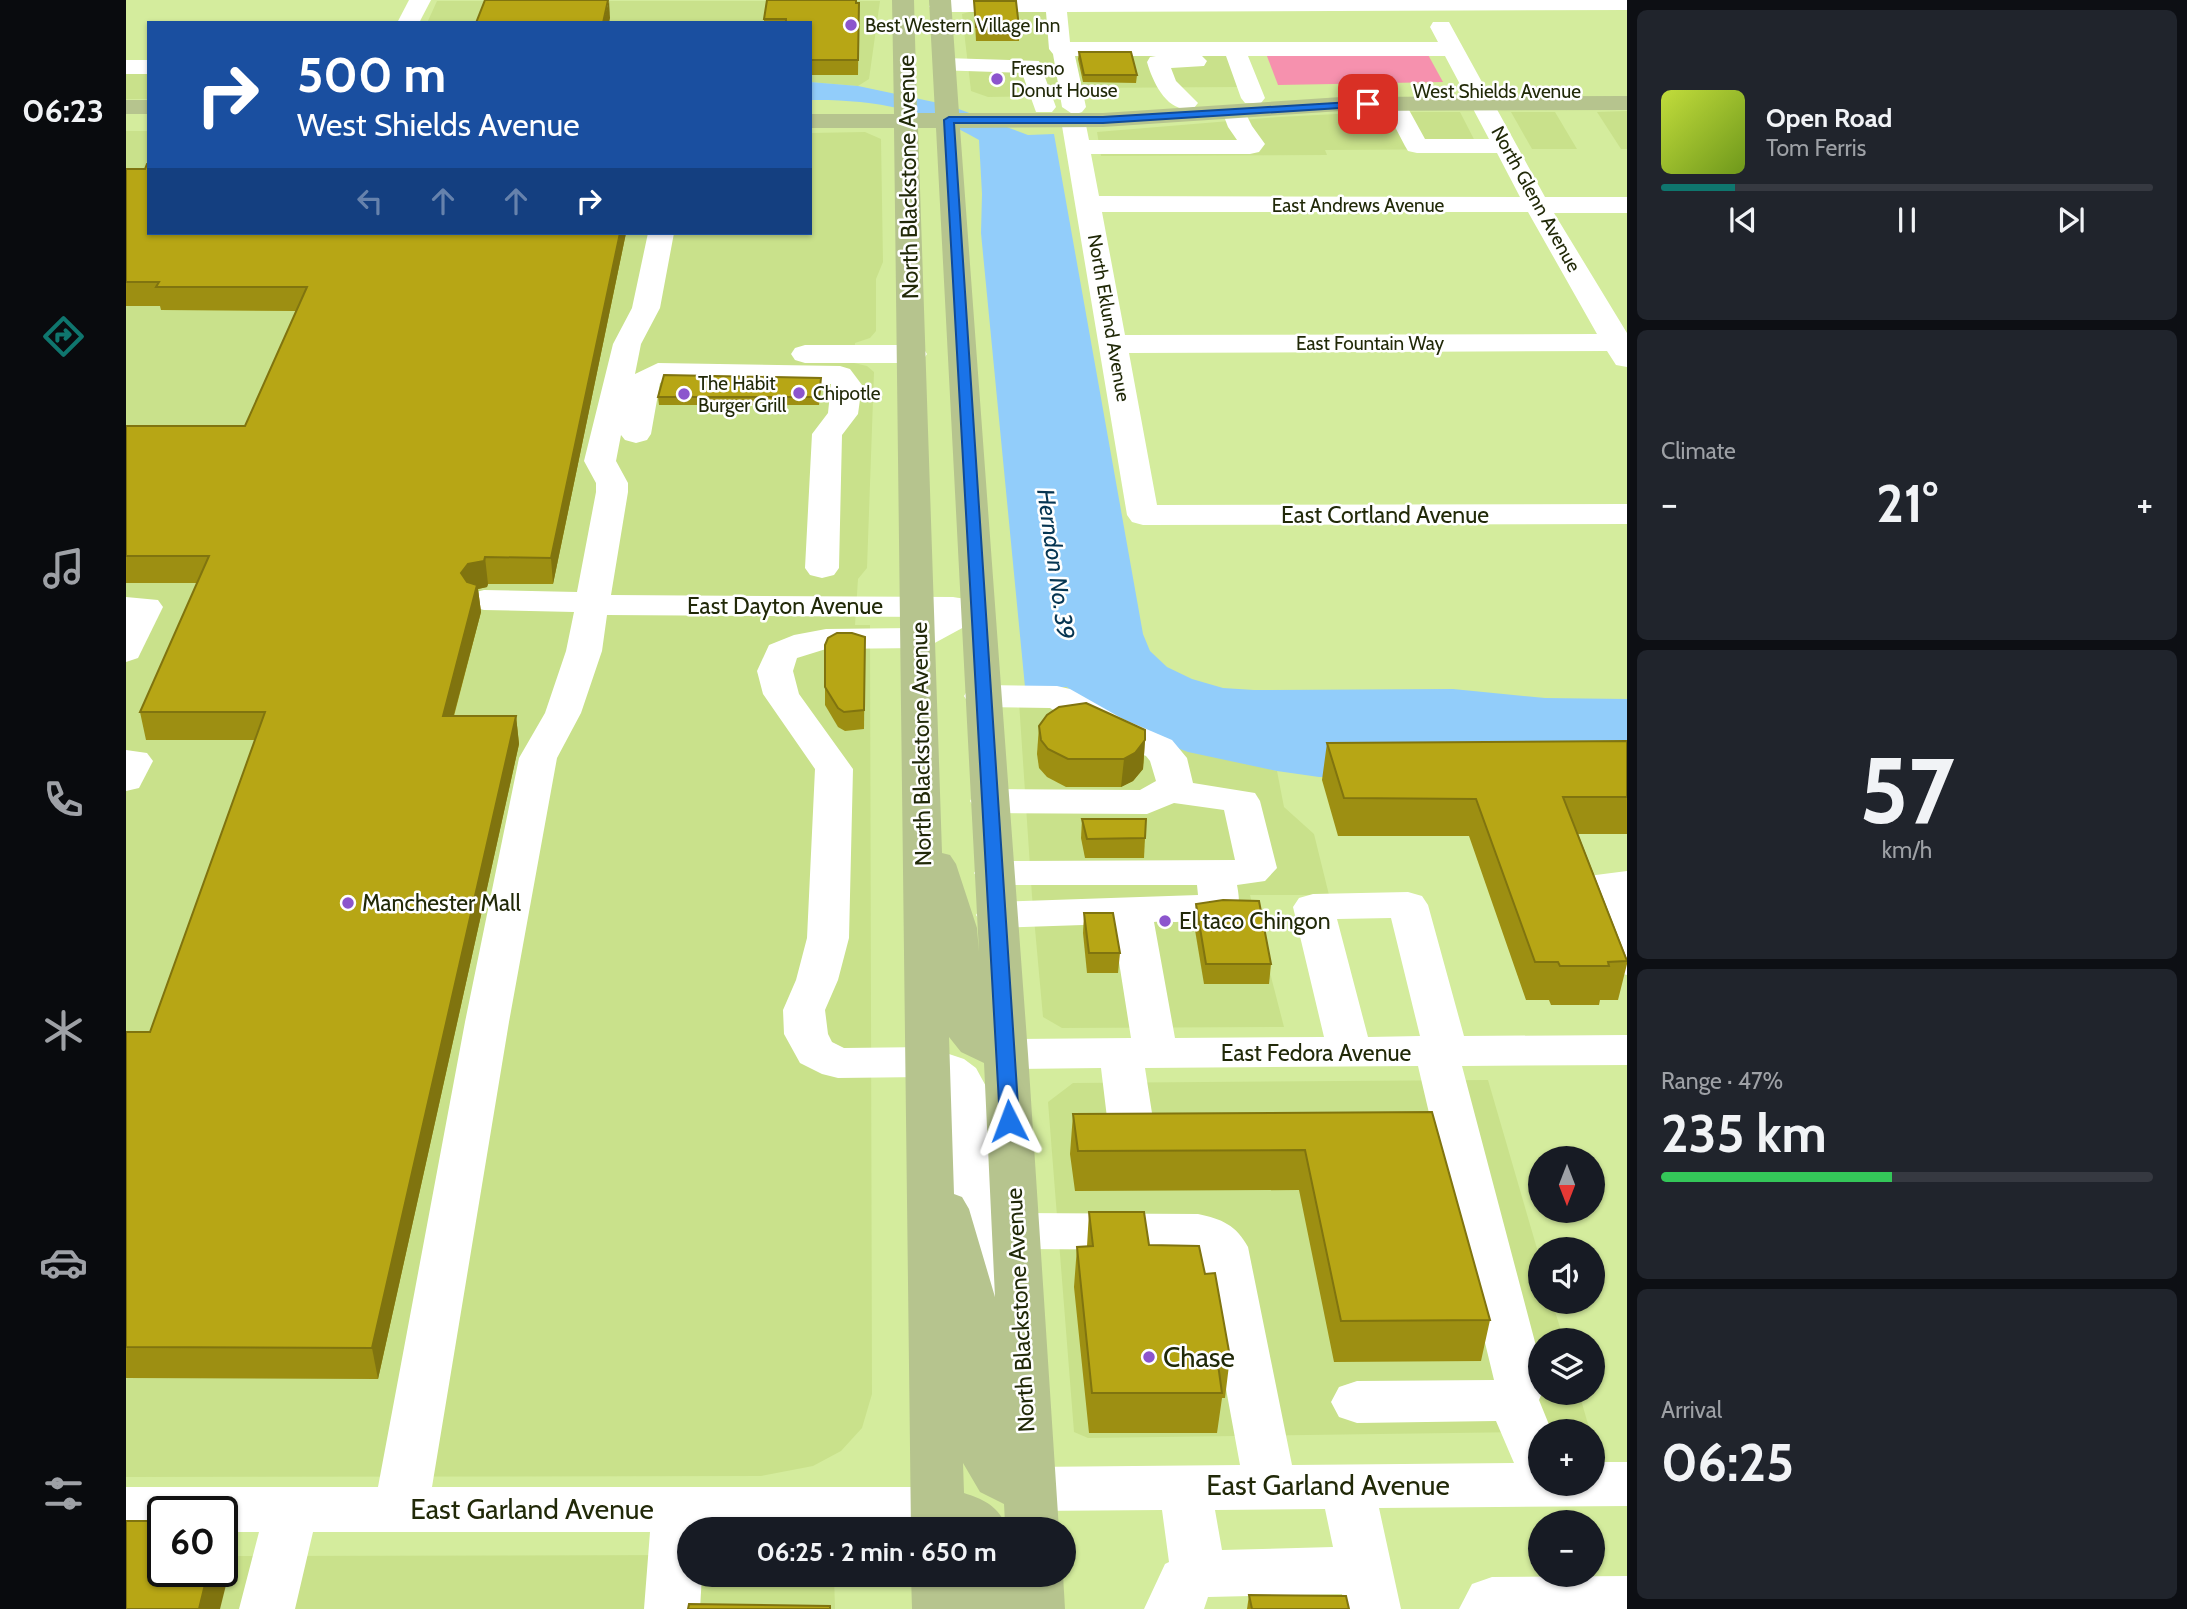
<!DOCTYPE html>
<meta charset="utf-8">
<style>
:root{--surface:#171b24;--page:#20242c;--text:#f1f3f6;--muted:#9ea1a6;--line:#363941;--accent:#0f766e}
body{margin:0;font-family:Cabin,sans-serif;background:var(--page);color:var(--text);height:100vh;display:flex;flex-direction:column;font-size:26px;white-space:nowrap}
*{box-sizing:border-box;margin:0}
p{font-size:23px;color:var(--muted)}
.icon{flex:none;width:38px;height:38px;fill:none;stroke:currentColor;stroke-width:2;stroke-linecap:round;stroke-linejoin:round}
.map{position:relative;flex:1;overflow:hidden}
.drawer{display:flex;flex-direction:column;gap:10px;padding:10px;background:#0d0f14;width:560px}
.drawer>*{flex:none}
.guide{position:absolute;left:21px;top:21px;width:665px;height:214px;border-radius:0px;box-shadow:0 2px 5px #0004;background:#1a4fa0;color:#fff;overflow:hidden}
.needle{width:46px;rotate:180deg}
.buttons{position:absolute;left:1402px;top:1146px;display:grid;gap:14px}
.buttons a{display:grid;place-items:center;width:77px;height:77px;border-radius:50%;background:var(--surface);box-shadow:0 2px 5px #0004;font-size:35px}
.speed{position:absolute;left:21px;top:1496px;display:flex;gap:14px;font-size:35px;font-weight:700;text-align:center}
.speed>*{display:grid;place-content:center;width:91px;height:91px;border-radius:50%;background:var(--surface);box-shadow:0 2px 5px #0004;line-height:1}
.speed .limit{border:4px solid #111;border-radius:10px;background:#fff;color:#111}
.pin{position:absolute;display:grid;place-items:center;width:60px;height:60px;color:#fff;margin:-30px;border-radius:14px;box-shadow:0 4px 10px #0006}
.me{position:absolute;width:77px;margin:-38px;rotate:357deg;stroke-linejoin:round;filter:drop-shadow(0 0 5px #0008)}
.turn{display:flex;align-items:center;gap:24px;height:147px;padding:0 35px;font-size:32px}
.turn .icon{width:91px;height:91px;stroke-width:2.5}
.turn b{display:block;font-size:49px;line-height:60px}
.lanes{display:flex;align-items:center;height:66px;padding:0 35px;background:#0003;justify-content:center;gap:35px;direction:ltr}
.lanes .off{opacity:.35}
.big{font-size:52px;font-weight:700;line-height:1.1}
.drawer .widget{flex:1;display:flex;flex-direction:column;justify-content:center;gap:10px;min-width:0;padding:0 24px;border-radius:10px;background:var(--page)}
.drawer .dial{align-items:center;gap:0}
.dial b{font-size:91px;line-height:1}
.song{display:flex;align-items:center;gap:21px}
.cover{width:84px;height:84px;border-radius:10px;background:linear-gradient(135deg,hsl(70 70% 55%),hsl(80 70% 35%))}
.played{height:7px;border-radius:4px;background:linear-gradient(90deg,var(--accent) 15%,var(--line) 15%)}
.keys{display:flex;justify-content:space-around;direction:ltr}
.heat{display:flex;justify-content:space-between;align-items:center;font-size:38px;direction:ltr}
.charge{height:10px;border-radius:5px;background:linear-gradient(90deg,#34c759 47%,var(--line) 0)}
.trip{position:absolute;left:551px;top:1517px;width:399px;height:70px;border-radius:35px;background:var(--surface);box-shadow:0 2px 5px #0004;font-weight:700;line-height:70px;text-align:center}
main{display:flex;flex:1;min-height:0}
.tab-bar{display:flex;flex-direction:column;width:126px;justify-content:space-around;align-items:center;background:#090b0e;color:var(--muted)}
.tab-bar .icon{width:49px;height:49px}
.tab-bar .selected{color:var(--accent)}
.tab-bar b{font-size:32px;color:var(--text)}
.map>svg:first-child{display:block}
.built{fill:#c9e18b}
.green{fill:#f691ae}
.water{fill:#92cdfa}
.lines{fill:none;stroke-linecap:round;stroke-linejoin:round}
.minor{fill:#fff;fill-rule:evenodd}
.major{fill:#b6c48e;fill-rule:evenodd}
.wall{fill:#9d8f12}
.shaded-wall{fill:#80740f}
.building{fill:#b7a615;stroke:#80740f;stroke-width:2}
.route{fill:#1a73e8;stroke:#114b97;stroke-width:2}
.poi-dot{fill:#8c55cd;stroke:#fff;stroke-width:2.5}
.labels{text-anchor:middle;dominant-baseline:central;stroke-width:5;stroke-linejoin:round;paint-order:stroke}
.far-poi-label{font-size:19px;fill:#212908;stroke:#fff;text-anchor:start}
.far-street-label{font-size:19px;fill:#212908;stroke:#fff}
.street-label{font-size:23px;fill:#212908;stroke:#fff}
.poi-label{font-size:23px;fill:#212908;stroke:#fff;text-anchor:start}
.water-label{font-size:24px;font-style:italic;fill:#053552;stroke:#fff}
.near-poi-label{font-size:28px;fill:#212908;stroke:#fff;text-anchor:start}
.near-street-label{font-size:28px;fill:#212908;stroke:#fff}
</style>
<main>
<nav class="tab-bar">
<b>06:23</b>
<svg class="icon selected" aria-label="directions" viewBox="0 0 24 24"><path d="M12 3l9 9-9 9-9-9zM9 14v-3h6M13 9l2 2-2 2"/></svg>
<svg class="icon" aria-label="music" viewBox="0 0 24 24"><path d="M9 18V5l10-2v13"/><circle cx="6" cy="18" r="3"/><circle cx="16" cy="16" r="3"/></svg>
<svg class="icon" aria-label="phone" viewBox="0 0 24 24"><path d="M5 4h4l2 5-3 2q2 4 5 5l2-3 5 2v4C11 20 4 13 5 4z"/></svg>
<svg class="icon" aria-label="climate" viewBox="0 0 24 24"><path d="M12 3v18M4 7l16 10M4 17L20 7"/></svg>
<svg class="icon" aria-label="car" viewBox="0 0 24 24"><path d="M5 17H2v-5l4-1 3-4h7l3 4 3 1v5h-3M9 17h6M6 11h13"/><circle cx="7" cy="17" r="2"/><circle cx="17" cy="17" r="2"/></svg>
<svg class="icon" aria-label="filters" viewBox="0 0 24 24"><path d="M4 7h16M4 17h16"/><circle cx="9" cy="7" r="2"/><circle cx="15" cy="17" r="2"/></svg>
</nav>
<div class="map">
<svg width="1501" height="1609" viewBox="0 0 1501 1609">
<rect width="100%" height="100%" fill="#d4ec9d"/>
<!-- built -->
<g class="built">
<polygon points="311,1 754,1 743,79 732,86 684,82 684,23 301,23"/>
<polygon points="847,11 925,11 939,96 862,97 845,91 836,14"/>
<polygon points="1099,51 1112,87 946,88 939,52"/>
<rect x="0" y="73" width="23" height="26"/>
<polygon points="1501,111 1501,149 1495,149 1471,112"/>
<polygon points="1249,112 1334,112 1353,149 1199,150 1201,155 975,156 971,132 1153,117"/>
<polygon points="1385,112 1429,112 1451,149 1406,149"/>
<polygon points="0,131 23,131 23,233 684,233 684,133 739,132 755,139 757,262 750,279 750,331 744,338 729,343 728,363 741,366 748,372 741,568 732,579 729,625 744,625 746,1394 736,1428 715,1451 687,1466 635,1476 0,1477"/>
<polygon points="892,687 941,687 965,710 1114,762 1151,771 1158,807 1188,834 1203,895 1124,895 1158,1027 936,1028 917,1017 906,896"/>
<polygon points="1362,1080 1414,1259 1414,1302 1426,1302 1438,1340 1414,1340 1414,1393 1453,1393 1464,1431 962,1438 948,1432 922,1102 947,1083"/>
<polygon points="563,1555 564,1575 708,1575 709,1609 0,1609 0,1556 37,1572 96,1572 96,1556"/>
</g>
<!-- green -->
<polygon class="green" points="1139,51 1300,51 1317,82 1152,85"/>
<!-- water -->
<path class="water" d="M684,82L732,86L822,105L902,135L928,134L1017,634L1024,651L1041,667L1066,679L1097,688L1128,690L1327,689L1419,698L1501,699V776L1193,777L1151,771L1062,752L1022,737L965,710L941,687H899L855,233L856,194L853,140C801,109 744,99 684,100Z"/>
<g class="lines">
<!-- minor -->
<g class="minor">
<polygon points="283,0 305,0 293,23 271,23"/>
<path d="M812,0H1501V10L941,12L944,42H1312L1304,27L1307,22H1323L1419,197H1501V213H1428L1501,333V367L1490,365L1481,351L1003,353L1031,505L1501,504V524L1017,525L1006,522L1001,515L935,120L939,115L945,113L936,107L927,54L923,49L920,12H814L806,11L803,6ZM949,56H1030L1024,57L1021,62C1027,83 1042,115 1068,108L1072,103L1050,81L1045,68L1078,66L1081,61L1076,56H1100L1115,98L1119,103H1135L1139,98L1122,56H1319L1363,139H1299L1277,99H1261L1257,104L1279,146L1282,151L1291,153H1371L1394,197L973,196L965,154H1124L1133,152L1139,144L1126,126L1116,106H1100L1096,111L1102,127L1111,140H963L959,120L950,114L956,112L960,107ZM976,212H1402L1471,334L999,335Z"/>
<polygon points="818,58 913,61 930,107 926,112 910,112 896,73 810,70 807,65 810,60"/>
<rect x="0" y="60" width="23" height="14"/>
<path d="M522,233H548L534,308L515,344L509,374L532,363L714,366L724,369L736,385L732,414L716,435L713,568L708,575L696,578L684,575L679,568L686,434L702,413L705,384L538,381L534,383L525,434L521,440L510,443L499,440L495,435L490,461L502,483V492L485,595L827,597C839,600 850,597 862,600L867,607L862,614L805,645L793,648L700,649L671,658L667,671L673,694L727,769L723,938L712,980L699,1010L702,1034L706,1042L718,1048L802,1047L838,1059L850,1068L862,1090L879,1216L889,1213L1072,1214C1096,1219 1110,1225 1122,1247L1166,1465L1388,1463L1370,1421L1231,1423L1213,1417L1205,1402L1213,1387L1231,1381L1368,1380L1313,1152L1305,1145L1258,1144L1242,1139L1235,1128L1242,1117L1258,1112L1303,1113L1292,1066L1019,1068L1028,1126L1021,1137L1005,1142L989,1137L982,1126L975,1068L880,1069L864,1065L858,1054L864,1043L880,1039L1005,1038L987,924L870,928L856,924L850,915L856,906L870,902L1072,895L1071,885H868L854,882L848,873L854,864L868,861L1109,860L1098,810L1048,803L1021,814L863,813L849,809L844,801L849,793L863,789L1014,790L1030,781L1024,761L1020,756L971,735L924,708L856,707L843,704L838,696L843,688L856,685L931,686L944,689L997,719L1046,740L1061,758L1067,783L1129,793L1134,801L1151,868L1139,881L1111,885C1112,891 1114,900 1112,906C1103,926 1047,921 1028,922L1049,1038L1198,1037L1167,907L1173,898L1187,894L1282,892L1296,896L1302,905L1338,1036L1501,1035V1065L1336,1066L1414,1361V1393H1416L1413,1400L1426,1432H1414V1484H1466V1462H1501V1506L1253,1508L1275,1609H1219L1216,1594L1082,1597L1078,1609H1018L1039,1564L1043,1562L1036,1510L903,1511L884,1505L876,1489L884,1473L903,1467L1114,1465L1075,1253L1072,1250L889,1249L906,1310L898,1323L881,1329L864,1323L856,1310L828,1202L817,1089L798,1077L712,1078L696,1074L674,1063L658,1034L657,1010L670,980L681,938L689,769L637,694L631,671L643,645L668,635L700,629L786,628L806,617L481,615L476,651L455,713L431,758L383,1022L306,1487H812L831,1493L839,1509L831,1525L818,1530H564V1575H576L574,1609H518L524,1532H187L169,1609H113L133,1532H96V1512H37V1532L0,1533V1487H252L339,1022L393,758L419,713L440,651L448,612L358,610L346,607L341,600L346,593L358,590L451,592L470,492V483L458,461L487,344L506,308ZM1265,918L1294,1036L1242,1037L1211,919ZM1199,1509L1207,1547L1096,1550L1089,1510Z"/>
<polygon points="679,345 787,345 797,348 801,354 797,360 787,363 679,363 669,360 665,354 669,348"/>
<polygon points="0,597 32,600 37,607 12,658 0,662"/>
<polygon points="0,750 21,753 27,761 13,788 0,791"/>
<polygon points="1501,871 1501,975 1486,971 1480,961 1456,885 1462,876"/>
<polygon points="1501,1576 1501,1609 1333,1609 1346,1584 1366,1577"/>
</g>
<!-- major -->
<g class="major">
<path d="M766,0H788L791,113H809L803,0H825L833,113H977L1215,97L1501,96V110L1215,111L977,127L834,128L902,1054L933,1530H785L768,128H684V114H768ZM792,128H810L853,952L851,928L830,864L824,855L816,853ZM823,1037L835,1052L858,1063L869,1297L843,1209L836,1197L828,1194ZM837,1463L854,1492L878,1504L879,1523C870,1505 857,1499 838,1493Z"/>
<rect x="0" y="100" width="23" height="14"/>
<polygon points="785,1575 937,1575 939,1609 786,1609"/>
</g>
</g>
<!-- wall -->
<g class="wall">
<polygon points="848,1 893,27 893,41 850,41"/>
<polygon points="733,3 732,75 684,75 684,23 638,23 638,19"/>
<polygon points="953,52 1011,75 1010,83 957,82 952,59"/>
<polygon points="0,169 23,233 500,233 427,584 362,584 361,587 352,589 355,612 328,716 390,716 393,744 252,1379 0,1378 0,1032 24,1032 129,740 20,740 14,712 71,583 0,583 0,426 119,426 171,311 35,310 34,306 0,306"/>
<polygon points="695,386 693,405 533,405 532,397"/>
<polygon points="739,637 738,729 719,731 712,727 699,705 699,687"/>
<polygon points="913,726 1019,740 1017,769 1007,781 995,787 940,787 921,777 913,768 911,754"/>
<polygon points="1501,741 1501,834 1452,834 1501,959 1501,964 1492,1000 1474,1000 1473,1005 1425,1005 1423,1000 1400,1000 1343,836 1212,836 1196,780 1201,743"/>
<polygon points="956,819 1019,838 1018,858 959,858 955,838"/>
<polygon points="1070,904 1145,964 1143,984 1078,984 1068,924"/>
<polygon points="958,913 994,953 992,973 961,973 957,933"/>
<polygon points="1306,1112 1364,1320 1355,1361 1208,1362 1173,1190 949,1191 944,1154 947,1114"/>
<polygon points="963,1212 1023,1245 1079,1274 1104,1357 1099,1398 1096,1398 1091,1433 963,1433 948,1287 951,1247 961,1246"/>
<polygon points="1123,1595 1223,1609 1121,1609"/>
</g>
<!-- shaded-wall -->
<g class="shaded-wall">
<polygon points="483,0 484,18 483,23 477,23"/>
<polygon points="494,233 500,233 427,584 425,558"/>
<polygon points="359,557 362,584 361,587 352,589 355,612 320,744 317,716 345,590 335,573 342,564"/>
<polygon points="390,716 393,744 252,1379 246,1348"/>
<polygon points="1019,740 1017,769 1007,781 995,787 998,759"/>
<polygon points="96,1526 106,1561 94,1609 73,1609 82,1572 96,1572"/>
</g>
<!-- building -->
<g class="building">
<polygon points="359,0 482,0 477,23 350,23"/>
<polygon points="641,0 730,0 730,3 733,3 732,60 684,60 684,23 660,23 660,19 638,19"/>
<polygon points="848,1 890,1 893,27 850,27"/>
<polygon points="953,52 1005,52 1011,75 958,75"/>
<polygon points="21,164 23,164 23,233 494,233 425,558 359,557 358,561 342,564 335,573 341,582 351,585 317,716 390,716 246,1348 0,1347 0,1032 24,1032 139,712 14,712 83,556 0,556 0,426 119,426 181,287 30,287 33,282 0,282 0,169 19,169"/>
<polygon points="538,375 695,378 693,397 532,397"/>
<polygon points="711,633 726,633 739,637 738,710 718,712 712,708 699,687 699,645 702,638"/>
<polygon points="960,703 1019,730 1019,740 1009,753 998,759 942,759 922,749 915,740 913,726 921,715 933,707"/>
<polygon points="1501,741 1501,797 1437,797 1501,961 1482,962 1483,966 1434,966 1432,962 1409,962 1350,799 1218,798 1201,743"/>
<polygon points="956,819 1020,819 1019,838 961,839"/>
<polygon points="1097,900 1133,901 1145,964 1080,964 1070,904"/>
<polygon points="958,913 987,913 994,953 963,953"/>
<polygon points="1306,1112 1364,1320 1215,1321 1179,1150 952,1151 947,1114"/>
<polygon points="963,1212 1018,1212 1023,1245 1073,1246 1079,1274 1089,1273 1104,1357 1091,1357 1096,1393 966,1393 951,1247 967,1246"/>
<polygon points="0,1521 37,1521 37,1572 82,1572 73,1609 0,1609"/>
<polygon points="1123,1595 1220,1596 1223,1609 1126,1609"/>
<polygon points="563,1604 704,1606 704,1609 562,1609"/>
</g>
<!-- route -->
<polygon class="route" points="1242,101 1247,104 1245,106 977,123 828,123 893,1121 890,1126 877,1126 874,1121 818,120 823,117 977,117"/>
<!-- markers -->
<g class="poi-dot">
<circle cx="725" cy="25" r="7"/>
<circle cx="871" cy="79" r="7"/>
<circle cx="673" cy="393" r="7"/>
<circle cx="558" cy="394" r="7"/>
<circle cx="222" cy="903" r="7"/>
<circle cx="1039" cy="921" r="7"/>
<circle cx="1023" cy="1357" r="7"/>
</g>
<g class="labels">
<!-- far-poi labels -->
<g class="far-poi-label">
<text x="739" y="25">Best Western Village Inn</text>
<text x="885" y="68">Fresno<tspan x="885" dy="22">Donut House</tspan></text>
<text x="572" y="383">The Habit<tspan x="572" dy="22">Burger Grill</tspan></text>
<text x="687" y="393">Chipotle</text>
</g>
<!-- far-street labels -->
<g class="far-street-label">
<text x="1371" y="91">West Shields Avenue</text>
<text transform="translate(1410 199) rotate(61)">North Glenn Avenue</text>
<text x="1232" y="205">East Andrews Avenue</text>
<text transform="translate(983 318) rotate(80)">North Eklund Avenue</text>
<text x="1244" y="343">East Fountain Way</text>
</g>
<!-- street labels -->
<g class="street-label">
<text transform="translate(782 177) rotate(-91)">North Blackstone Avenue</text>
<text x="1259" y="515">East Cortland Avenue</text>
<text x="659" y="606">East Dayton Avenue</text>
<text transform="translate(795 744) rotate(-91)">North Blackstone Avenue</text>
<text x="1190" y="1053">East Fedora Avenue</text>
<text transform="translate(894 1310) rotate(-93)">North Blackstone Avenue</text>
</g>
<!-- poi labels -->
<g class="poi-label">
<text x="236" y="903">Manchester Mall</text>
<text x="1053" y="921">El taco Chingon</text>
</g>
<!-- water labels -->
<g class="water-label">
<text transform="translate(930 564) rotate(82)">Herndon No. 39</text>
</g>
<!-- near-poi labels -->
<g class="near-poi-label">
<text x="1037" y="1357">Chase</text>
</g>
<!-- near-street labels -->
<g class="near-street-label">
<text x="1202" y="1485">East Garland Avenue</text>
<text x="406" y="1509">East Garland Avenue</text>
</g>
</g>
</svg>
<div class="buttons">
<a><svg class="needle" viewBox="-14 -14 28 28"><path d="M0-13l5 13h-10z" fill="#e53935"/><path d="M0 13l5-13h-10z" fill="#9ea1a6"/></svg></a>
<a><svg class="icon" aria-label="sound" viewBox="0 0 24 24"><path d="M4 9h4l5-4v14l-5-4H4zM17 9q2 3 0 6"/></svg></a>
<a><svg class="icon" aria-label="layers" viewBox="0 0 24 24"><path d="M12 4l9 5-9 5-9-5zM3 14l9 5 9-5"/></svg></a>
<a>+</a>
<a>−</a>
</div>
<div class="speed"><div class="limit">60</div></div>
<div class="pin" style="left:1242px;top:104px;background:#d93025"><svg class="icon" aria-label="arrive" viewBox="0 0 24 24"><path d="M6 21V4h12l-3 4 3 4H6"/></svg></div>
<svg class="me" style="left:883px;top:1121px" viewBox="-20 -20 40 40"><path d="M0-17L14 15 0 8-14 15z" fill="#1a73e8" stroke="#fff" stroke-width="4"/></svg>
<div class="trip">06:25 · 2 min · 650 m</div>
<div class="guide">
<div class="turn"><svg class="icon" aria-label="right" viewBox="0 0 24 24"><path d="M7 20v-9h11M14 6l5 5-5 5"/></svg><div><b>500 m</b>West Shields Avenue</div></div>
<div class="lanes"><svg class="icon off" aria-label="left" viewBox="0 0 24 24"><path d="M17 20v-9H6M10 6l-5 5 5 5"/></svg><svg class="icon off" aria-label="ahead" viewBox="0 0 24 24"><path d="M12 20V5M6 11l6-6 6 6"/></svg><svg class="icon off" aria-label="ahead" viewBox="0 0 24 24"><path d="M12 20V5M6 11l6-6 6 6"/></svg><svg class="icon" aria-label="right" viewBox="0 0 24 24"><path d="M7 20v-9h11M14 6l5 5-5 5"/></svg></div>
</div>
</div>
<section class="drawer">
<div class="widget">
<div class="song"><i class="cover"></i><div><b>Open Road</b><p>Tom Ferris</p></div></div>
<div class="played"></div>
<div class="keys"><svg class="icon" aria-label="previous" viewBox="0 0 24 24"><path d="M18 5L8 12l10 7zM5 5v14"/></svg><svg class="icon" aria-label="pause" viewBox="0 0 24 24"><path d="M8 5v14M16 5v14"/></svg><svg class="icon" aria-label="next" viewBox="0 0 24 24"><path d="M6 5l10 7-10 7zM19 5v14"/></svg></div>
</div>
<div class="widget"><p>Climate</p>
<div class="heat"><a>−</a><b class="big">21°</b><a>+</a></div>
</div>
<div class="widget dial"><b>57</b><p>km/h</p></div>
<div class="widget"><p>Range · 47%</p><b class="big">235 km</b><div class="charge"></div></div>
<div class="widget"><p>Arrival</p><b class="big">06:25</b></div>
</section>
</main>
